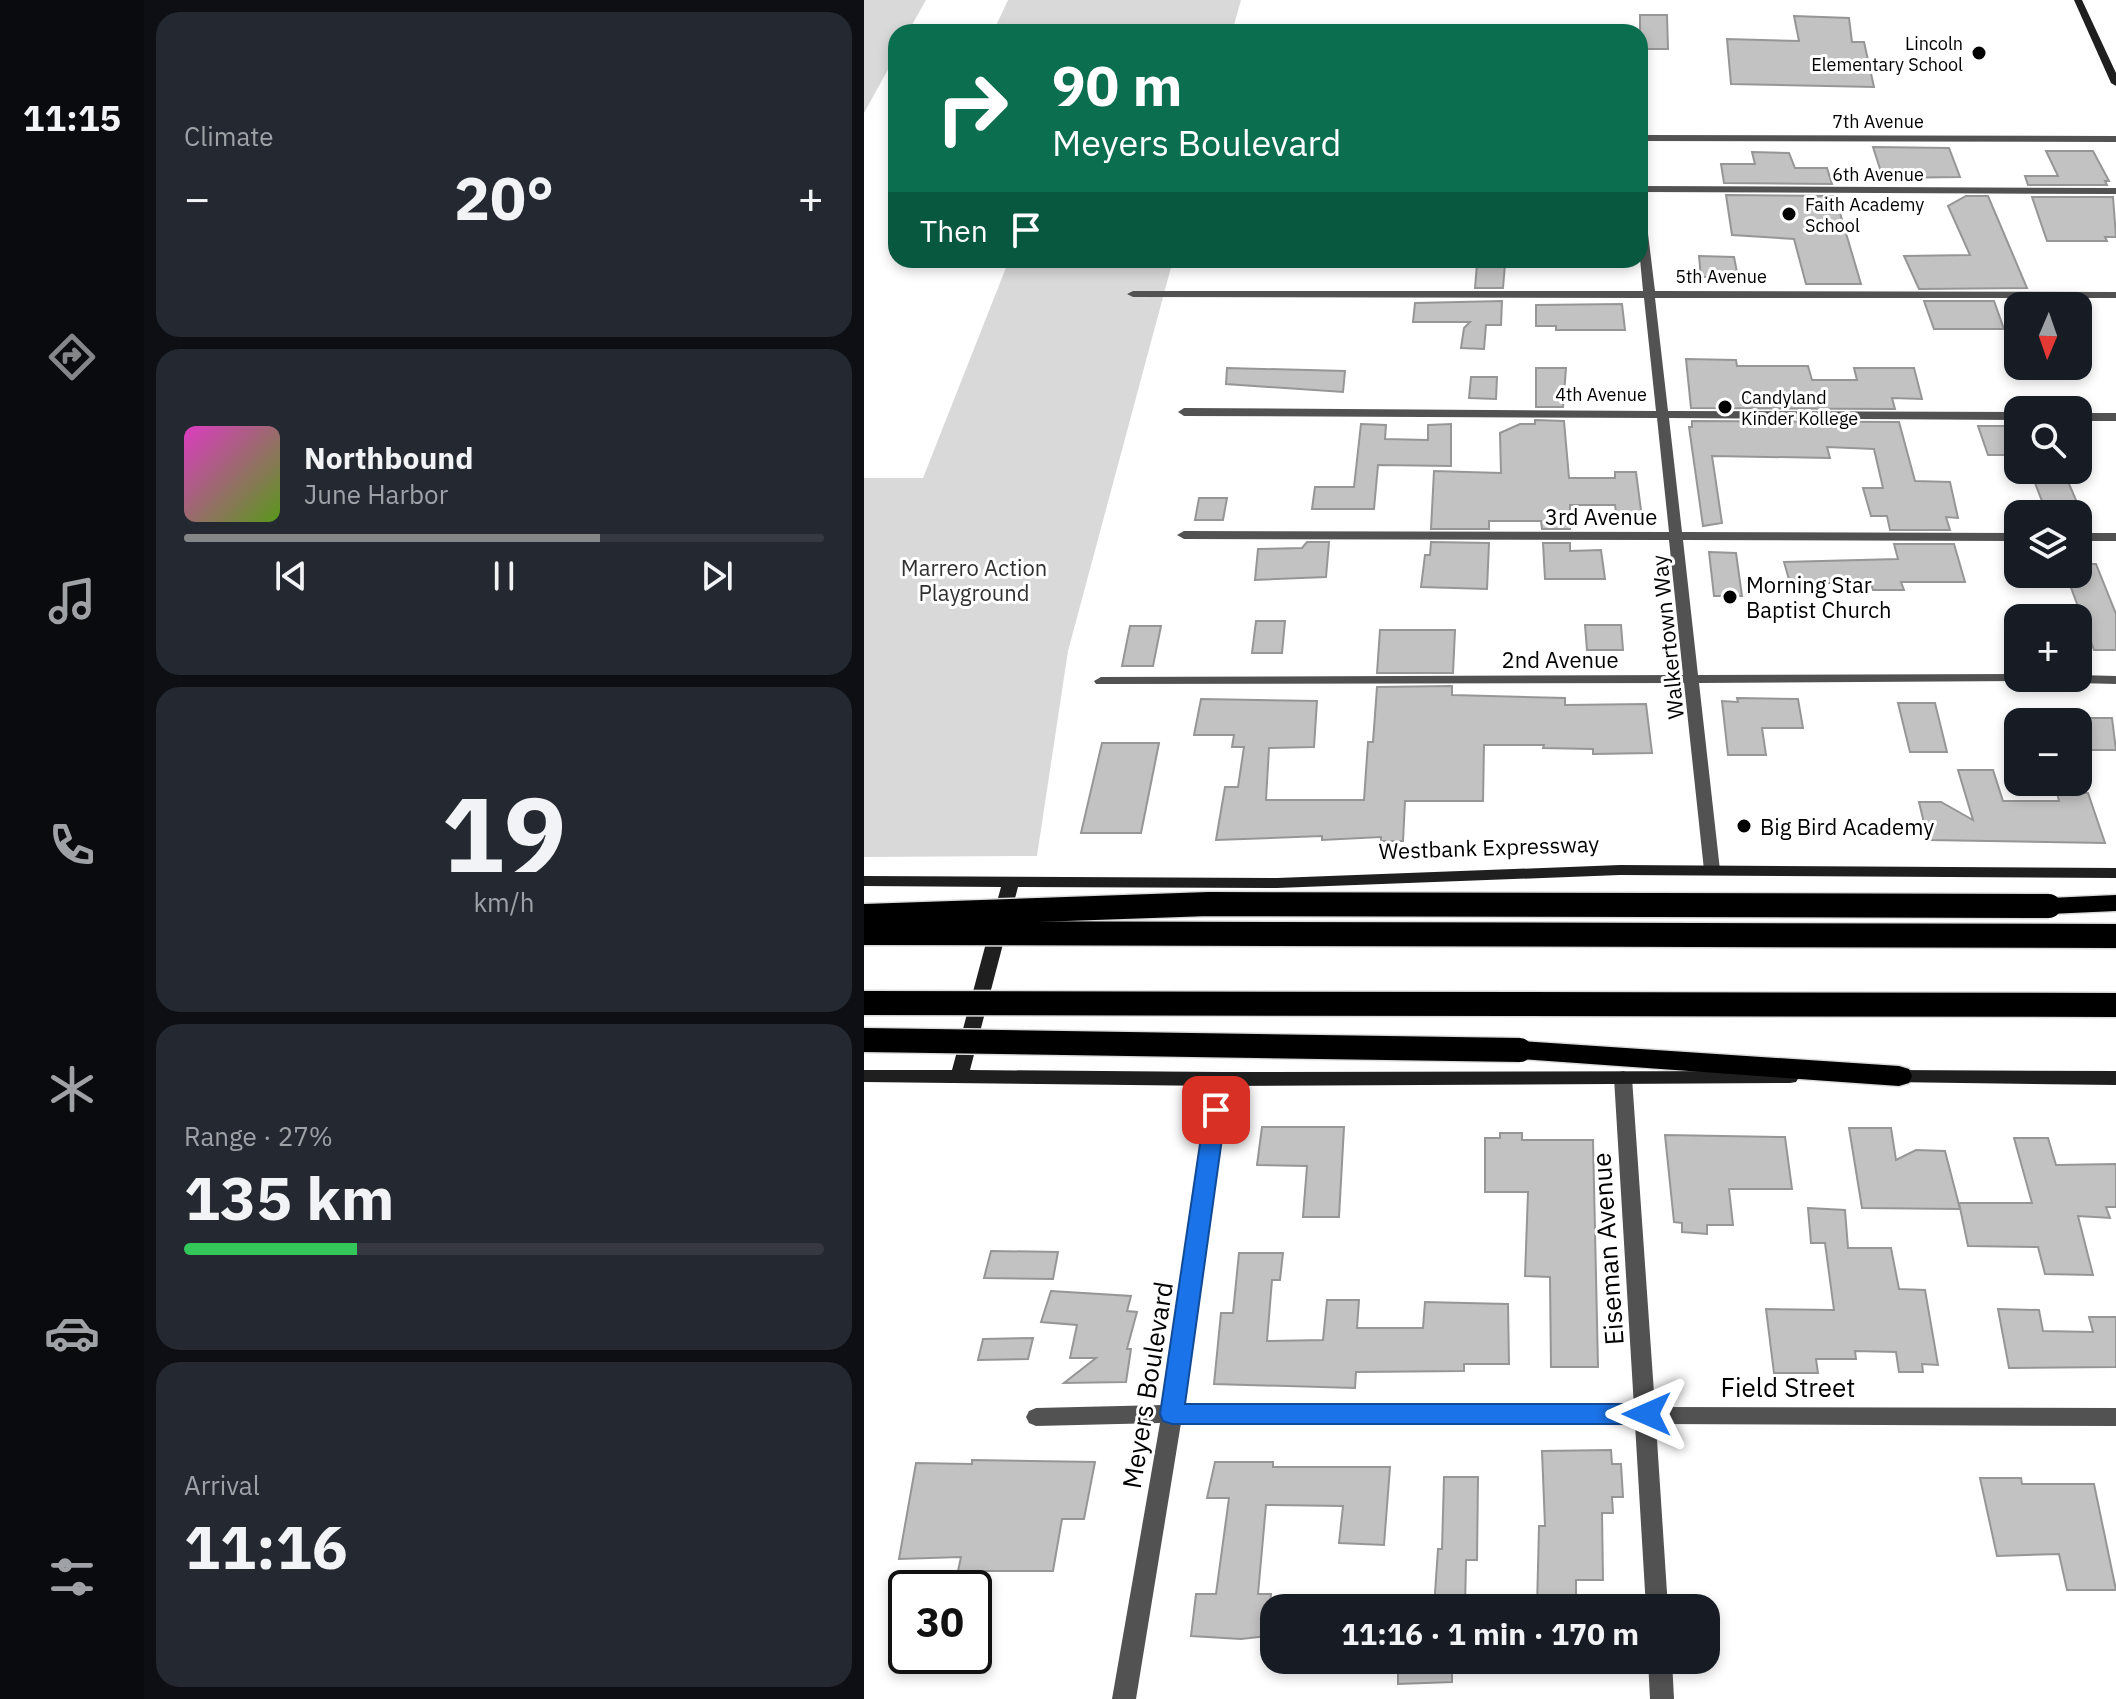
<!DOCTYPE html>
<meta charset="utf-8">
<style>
:root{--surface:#171b24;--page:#242831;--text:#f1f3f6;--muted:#9ea1a6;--line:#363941;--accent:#858687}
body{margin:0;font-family:"IBM Plex Sans",sans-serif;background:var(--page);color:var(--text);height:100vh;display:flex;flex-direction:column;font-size:30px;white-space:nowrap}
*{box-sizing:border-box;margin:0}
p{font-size:26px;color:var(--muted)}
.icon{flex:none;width:44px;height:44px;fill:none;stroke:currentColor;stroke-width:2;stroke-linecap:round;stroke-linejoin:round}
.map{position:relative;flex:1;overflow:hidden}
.drawer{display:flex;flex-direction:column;gap:12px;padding:12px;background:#0d0f14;width:720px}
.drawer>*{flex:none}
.banner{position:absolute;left:24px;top:24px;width:760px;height:244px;border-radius:24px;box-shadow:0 4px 12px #0003;background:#0b6e4f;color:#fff;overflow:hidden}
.needle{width:52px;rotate:182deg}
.controls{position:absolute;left:1140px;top:292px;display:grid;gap:16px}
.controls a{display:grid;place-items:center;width:88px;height:88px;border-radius:16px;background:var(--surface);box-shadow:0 4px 12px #0003;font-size:40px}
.speed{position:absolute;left:24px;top:1570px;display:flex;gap:16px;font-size:40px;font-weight:700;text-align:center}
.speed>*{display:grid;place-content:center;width:104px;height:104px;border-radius:50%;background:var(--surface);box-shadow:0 4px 12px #0003;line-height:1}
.speed .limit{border:4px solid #111;border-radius:12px;background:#fff;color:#111}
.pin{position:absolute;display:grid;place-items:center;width:68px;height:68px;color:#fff;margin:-34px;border-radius:16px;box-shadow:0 4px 12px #0006}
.me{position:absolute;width:88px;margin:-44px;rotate:270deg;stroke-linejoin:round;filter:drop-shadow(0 0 6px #0008)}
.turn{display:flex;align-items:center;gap:28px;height:168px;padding:0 32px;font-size:36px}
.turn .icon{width:104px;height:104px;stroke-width:2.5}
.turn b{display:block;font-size:56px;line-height:68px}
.then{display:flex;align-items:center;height:76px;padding:0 32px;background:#0003;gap:16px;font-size:30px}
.big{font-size:60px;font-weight:800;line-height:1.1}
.drawer .widget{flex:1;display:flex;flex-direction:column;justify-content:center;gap:12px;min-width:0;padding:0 28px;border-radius:24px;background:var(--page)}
.drawer .dial{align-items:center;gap:0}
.dial b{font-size:104px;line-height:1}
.song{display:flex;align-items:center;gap:24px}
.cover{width:96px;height:96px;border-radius:12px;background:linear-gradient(135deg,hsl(310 70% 55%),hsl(90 70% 35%))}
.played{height:8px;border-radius:4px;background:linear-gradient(90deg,var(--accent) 65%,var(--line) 65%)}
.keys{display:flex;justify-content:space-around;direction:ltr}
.heat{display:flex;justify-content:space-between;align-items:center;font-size:44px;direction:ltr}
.charge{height:12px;border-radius:6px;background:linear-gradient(90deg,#34c759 27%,var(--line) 0)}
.trip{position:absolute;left:396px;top:1594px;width:460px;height:80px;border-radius:24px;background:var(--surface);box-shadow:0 4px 12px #0003;font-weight:800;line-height:80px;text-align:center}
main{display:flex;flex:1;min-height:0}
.dock{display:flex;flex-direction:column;width:144px;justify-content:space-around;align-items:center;background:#090b0e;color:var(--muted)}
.dock .icon{width:56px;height:56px}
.dock .selected{color:var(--accent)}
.dock b{font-size:36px;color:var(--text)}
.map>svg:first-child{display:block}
.green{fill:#d9d9d9}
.building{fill:#c2c2c2;stroke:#969696;stroke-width:2}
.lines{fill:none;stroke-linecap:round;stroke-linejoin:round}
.highway-casing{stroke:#dbdbdb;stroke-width:3}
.street{fill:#525252;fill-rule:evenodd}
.secondary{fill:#1f1f1f;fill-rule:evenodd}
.highway{fill:#000;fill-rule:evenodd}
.highway-bridge-casing{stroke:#dbdbdb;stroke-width:27;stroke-linecap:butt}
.highway-bridge{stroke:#000;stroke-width:24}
.route{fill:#1a73e8;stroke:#114b97;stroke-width:2}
.poi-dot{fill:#000;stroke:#fff;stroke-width:3}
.labels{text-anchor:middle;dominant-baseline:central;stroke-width:6;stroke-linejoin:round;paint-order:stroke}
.far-poi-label{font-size:18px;fill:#000;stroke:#fff;text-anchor:start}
.far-street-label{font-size:18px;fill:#000;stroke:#fff}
.street-label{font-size:22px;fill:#000;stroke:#fff}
.park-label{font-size:22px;fill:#303030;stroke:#fff}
.poi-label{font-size:22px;fill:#000;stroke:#fff;text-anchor:start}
.near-street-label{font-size:26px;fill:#000;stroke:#fff}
</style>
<main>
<nav class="dock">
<b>11:15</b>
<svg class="icon selected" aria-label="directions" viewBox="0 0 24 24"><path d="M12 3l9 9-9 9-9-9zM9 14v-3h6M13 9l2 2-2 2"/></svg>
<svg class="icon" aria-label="music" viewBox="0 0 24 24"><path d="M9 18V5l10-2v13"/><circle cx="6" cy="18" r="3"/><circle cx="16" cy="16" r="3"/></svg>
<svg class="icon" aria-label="phone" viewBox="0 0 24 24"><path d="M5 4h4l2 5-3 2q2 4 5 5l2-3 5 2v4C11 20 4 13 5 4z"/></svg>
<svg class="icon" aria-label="climate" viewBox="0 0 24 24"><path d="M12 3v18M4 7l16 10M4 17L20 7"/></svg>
<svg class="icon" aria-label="car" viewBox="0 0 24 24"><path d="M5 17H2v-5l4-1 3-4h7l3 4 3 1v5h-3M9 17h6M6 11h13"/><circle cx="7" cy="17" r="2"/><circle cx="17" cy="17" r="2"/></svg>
<svg class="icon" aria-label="filters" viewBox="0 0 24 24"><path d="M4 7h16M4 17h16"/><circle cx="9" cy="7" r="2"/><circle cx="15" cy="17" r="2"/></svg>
</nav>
<section class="drawer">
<div class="widget"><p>Climate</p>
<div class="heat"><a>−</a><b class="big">20°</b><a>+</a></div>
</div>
<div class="widget">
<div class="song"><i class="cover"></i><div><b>Northbound</b><p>June Harbor</p></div></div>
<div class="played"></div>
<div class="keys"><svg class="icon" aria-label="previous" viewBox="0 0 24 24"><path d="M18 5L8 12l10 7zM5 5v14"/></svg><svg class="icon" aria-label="pause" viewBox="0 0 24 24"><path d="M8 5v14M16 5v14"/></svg><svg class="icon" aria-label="next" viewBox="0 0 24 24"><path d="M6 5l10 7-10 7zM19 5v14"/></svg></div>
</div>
<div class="widget dial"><b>19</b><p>km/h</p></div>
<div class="widget"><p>Range · 27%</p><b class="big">135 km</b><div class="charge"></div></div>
<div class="widget"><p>Arrival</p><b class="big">11:16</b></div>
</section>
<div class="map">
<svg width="1252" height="1699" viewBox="0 0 1252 1699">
<rect width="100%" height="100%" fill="#fff"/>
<!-- green -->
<g class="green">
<polygon points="0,0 62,0 44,32 32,32 32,55 0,113"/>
<polygon points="144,0 377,0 368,32 129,32"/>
<polygon points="145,260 309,260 204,651 173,856 0,857 0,478 59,478"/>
</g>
<!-- building -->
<g class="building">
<polygon points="776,15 803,15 804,49 776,49"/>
<polygon points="930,16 985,18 988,42 1000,42 1010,87 867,84 863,39 935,41"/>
<polygon points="1009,147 1085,148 1096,177 1019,178"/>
<polygon points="1182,151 1229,151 1245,181 1241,181 1243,185 1164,185 1161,176 1194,176"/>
<polygon points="888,152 925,153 931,168 963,168 968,184 860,183 857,164 891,164"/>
<polygon points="862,195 971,196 997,284 942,284 930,239 868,235"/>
<polygon points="1102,196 1124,196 1163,288 1055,289 1040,256 1106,255 1084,206"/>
<polygon points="1168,197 1249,197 1252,237 1241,237 1243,241 1183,241"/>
<polygon points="835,256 870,257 874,277 837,277"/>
<polygon points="613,264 641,264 639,288 611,288"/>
<polygon points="638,301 637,325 622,325 620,349 597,348 600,328 606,322 549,322 551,303"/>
<polygon points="1060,301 1130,301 1140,329 1070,329"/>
<polygon points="758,304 761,330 692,330 692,326 672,326 672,305"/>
<polygon points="822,359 872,360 873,366 944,366 948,380 993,380 990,368 1050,368 1058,399 1028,398 1031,409 827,408"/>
<polygon points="363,368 481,371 479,392 362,384"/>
<polygon points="672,368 702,368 699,407 672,407"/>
<polygon points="607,377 633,377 632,399 605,398"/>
<polygon points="671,420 700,421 705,478 751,478 751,472 772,472 778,518 753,518 751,505 706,505 706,529 678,529 677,521 625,521 625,529 567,529 570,471 637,473 636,433 656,424 671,424"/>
<polygon points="828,421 1035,422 1051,481 1086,482 1094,518 1082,517 1086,530 1026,530 1023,516 1007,516 999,488 1019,488 1010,449 963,447 966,458 848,456 858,523 839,526 825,427 828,427"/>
<polygon points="497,424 522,425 521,439 564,440 564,425 587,424 587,466 514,465 510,509 448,509 451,487 490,487"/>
<polygon points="1114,426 1154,426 1154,455 1124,455"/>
<polygon points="1166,470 1199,470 1218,514 1183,514"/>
<polygon points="335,498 363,498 359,520 331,520"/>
<polygon points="443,542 465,542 462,577 391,580 394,549 438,548"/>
<polygon points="567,542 625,543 623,589 557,587 561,555 566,555"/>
<polygon points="679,543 706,543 706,551 737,550 741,579 681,579"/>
<polygon points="1030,544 1090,544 1101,582 1037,582 1040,590 1009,590 1007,583 926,583 920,562 1034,559"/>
<polygon points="845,552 872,553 878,596 850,596"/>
<polygon points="1214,564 1232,564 1252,614 1252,650 1230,650 1202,574 1214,574"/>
<polygon points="392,621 421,621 418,653 388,653"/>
<polygon points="721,625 757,625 759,650 723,650"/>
<polygon points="266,626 297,626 289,666 258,666"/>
<polygon points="516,630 591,630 589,673 513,673"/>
<polygon points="588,686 588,695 701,698 701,705 782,704 788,753 729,754 729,749 679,748 680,745 620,745 619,801 541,801 539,841 517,841 517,837 458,840 458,836 352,840 361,787 374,787 380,747 368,747 370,735 330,735 337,699 453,701 450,747 405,748 402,800 500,800 504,742 509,742 513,687"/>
<polygon points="873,698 934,699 939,728 898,728 902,755 864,755 858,701 874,702"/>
<polygon points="1034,703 1071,703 1083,752 1046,752"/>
<polygon points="1210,718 1248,718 1252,750 1221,750"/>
<polygon points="238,743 295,743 277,833 217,833"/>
<polygon points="1094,770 1129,770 1139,801 1195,801 1193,793 1224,793 1241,843 1064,840 1055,802 1077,802 1109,820"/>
<polygon points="398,1127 480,1127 475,1217 439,1217 443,1166 393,1165"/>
<polygon points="985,1128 1027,1128 1032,1160 1052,1150 1081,1151 1096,1209 998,1208"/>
<polygon points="636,1133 658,1133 658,1140 729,1140 734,1367 687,1367 686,1277 661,1276 664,1192 621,1192 621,1138 636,1138"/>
<polygon points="801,1135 921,1137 928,1189 865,1189 869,1225 843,1225 843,1234 818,1232 818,1223 810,1222"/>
<polygon points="1150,1138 1184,1138 1192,1165 1252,1164 1252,1207 1242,1207 1246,1218 1214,1216 1229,1275 1181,1274 1174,1247 1104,1246 1095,1203 1168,1203"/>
<polygon points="944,1208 981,1210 984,1248 1027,1248 1035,1289 1061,1290 1074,1365 1058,1364 1059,1372 1035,1372 1032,1352 991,1351 992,1359 952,1359 954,1373 910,1373 902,1309 970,1310 961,1243 947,1243"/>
<polygon points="127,1251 194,1252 189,1279 120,1278"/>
<polygon points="375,1253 419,1253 416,1280 408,1280 403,1341 459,1340 463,1300 495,1300 493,1328 559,1328 561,1302 644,1304 645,1364 600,1364 600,1371 492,1372 491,1388 350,1384 357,1313 369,1313"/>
<polygon points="187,1291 267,1296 263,1311 273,1312 263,1349 267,1349 262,1382 200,1383 232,1358 206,1358 213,1325 177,1322"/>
<polygon points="1134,1309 1175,1310 1179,1331 1229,1332 1225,1317 1252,1317 1252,1367 1145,1368"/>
<polygon points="169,1338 164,1359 114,1360 119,1339"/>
<polygon points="747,1450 748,1464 757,1464 759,1497 748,1497 749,1513 738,1513 739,1580 712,1580 712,1608 673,1608 675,1526 681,1526 678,1451"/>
<polygon points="108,1460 231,1462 220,1519 198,1519 189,1571 94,1571 97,1557 35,1559 52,1463 108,1464"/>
<polygon points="351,1462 409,1462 409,1467 526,1467 520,1545 475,1543 479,1506 402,1505 394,1594 407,1594 403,1636 377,1639 327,1636 332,1594 352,1594 365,1498 343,1498"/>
<polygon points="580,1477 614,1477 613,1560 602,1560 601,1608 570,1608 574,1549 578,1549"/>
<polygon points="1116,1478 1157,1478 1158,1484 1230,1484 1252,1590 1203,1590 1195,1554 1133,1556"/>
<polygon points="534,1660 588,1660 588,1682 534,1684"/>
</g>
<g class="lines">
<!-- highway casing -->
<g class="highway-casing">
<g id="highway">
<polygon points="1252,895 1252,911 1185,914 1176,912 1173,906 1176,900 1185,898"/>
<polygon points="656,1041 1035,1066 1045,1069 1048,1076 1045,1083 1035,1086 656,1059 647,1057 643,1050 647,1043"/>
</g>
</g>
<!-- street -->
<g class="street">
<polygon points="776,135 1252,136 1252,142 776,141"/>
<polygon points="776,186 1252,188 1252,194 776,192"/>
<polygon points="776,206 781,209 791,291 1252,292 1252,298 791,298 804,411 1154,412 1154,420 805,418 818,532 1154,533 1154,541 819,540 834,675 1154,674 1154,678 1161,678 1159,681 835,683 856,870 848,875 840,870 820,683 232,684 230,681 237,677 819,675 805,540 320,539 313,535 320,531 805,532 793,418 320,416 314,412 320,408 792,411 780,298 269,297 263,294 269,291 779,291 776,259"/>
<rect x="1214" y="413" width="38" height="8"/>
<rect x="1214" y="533" width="38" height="8"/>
<polygon points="1214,675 1252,676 1252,684 1175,682 1168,678 1214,678"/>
<polygon points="759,1071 765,1073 768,1078 791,1407 1252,1408 1252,1426 792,1424 804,1608 782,1608 771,1424 317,1423 272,1699 248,1699 296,1423 172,1426 165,1423 162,1417 165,1411 172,1408 299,1405 350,1074 362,1074 365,1079 320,1405 770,1407 750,1078 753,1073"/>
<polygon points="784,1660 808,1660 810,1699 786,1699"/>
</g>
<!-- secondary -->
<g class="secondary">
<polygon points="1210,0 1218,0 1252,73 1252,86 1247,83"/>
<polygon points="756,865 1252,868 1252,878 756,875 413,888 154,887 106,1070 356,1072 926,1071 932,1072 935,1077 932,1082 926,1083 356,1086 0,1082 0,1070 88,1070 137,887 0,886 0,876 413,878"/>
<polygon points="1026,1070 1252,1071 1252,1085 1026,1082 1020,1081 1017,1076 1020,1071"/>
</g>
<!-- highway -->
<use href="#highway" class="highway"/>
<!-- highway-bridge casing -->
<g class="highway-bridge-casing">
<g id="highway-bridge">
<polyline points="0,916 345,904 1185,906"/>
<polyline points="0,933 1252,936"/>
<polyline points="0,1003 1252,1005"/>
<polyline points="0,1040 656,1050"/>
</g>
</g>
<!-- highway-bridge -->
<use href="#highway-bridge" class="highway-bridge"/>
</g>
<!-- route -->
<polygon class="route" points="352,1102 362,1110 321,1404 783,1404 791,1407 795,1414 791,1421 783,1424 308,1424 299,1421 296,1414 341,1110"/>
<!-- markers -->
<g class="poi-dot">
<circle cx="1115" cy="53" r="8"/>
<circle cx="925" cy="214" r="8"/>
<circle cx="861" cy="407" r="8"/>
<circle cx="866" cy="597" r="8"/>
<circle cx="880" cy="826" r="8"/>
</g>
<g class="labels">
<!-- far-poi labels -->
<g class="far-poi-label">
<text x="1099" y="43" text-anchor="end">Lincoln<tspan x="1099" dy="21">Elementary School</tspan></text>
<text x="941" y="204">Faith Academy<tspan x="941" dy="21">School</tspan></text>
<text x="877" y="397">Candyland<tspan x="877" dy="21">Kinder Kollege</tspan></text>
</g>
<!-- far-street labels -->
<g class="far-street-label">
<text x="1014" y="121">7th Avenue</text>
<text x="1014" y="174">6th Avenue</text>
<text x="857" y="276">5th Avenue</text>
<text x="737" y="394">4th Avenue</text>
</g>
<!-- street labels -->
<g class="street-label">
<text x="737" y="516">3rd Avenue</text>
<text transform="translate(803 637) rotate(-96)">Walkertown Way</text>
<text x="696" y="659">2nd Avenue</text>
<text transform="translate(625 847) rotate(-2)">Westbank Expressway</text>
</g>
<!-- park labels -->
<g class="park-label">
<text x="110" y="567">Marrero Action<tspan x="110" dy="25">Playground</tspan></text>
</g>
<!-- poi labels -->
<g class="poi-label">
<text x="882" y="584">Morning Star<tspan x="882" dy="25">Baptist Church</tspan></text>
<text x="896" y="826">Big Bird Academy</text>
</g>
<!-- near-street labels -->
<g class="near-street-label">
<text transform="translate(743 1249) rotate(-94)">Eiseman Avenue</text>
<text transform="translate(283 1385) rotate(-81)">Meyers Boulevard</text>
<text x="924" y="1387">Field Street</text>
</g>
</g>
</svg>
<div class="controls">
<a><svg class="needle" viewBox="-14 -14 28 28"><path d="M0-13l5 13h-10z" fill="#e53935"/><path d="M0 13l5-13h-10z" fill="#9ea1a6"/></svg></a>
<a><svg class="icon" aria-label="search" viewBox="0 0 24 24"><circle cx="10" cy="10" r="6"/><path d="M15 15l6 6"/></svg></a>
<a><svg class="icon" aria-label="layers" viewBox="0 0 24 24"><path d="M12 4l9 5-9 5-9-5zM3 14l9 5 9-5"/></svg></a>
<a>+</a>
<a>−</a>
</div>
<div class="speed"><div class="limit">30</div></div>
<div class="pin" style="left:352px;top:1110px;background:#d93025"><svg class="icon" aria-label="arrive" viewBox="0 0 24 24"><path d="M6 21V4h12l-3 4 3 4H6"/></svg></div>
<svg class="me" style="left:783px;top:1414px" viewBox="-20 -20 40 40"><path d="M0-17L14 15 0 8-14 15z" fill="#1a73e8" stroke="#fff" stroke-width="4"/></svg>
<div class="trip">11:16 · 1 min · 170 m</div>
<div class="banner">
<div class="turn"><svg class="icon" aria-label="right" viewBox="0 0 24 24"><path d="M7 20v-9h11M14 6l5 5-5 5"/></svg><div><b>90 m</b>Meyers Boulevard</div></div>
<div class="then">Then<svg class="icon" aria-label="arrive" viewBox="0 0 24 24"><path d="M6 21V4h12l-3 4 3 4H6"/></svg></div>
</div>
</div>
</main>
